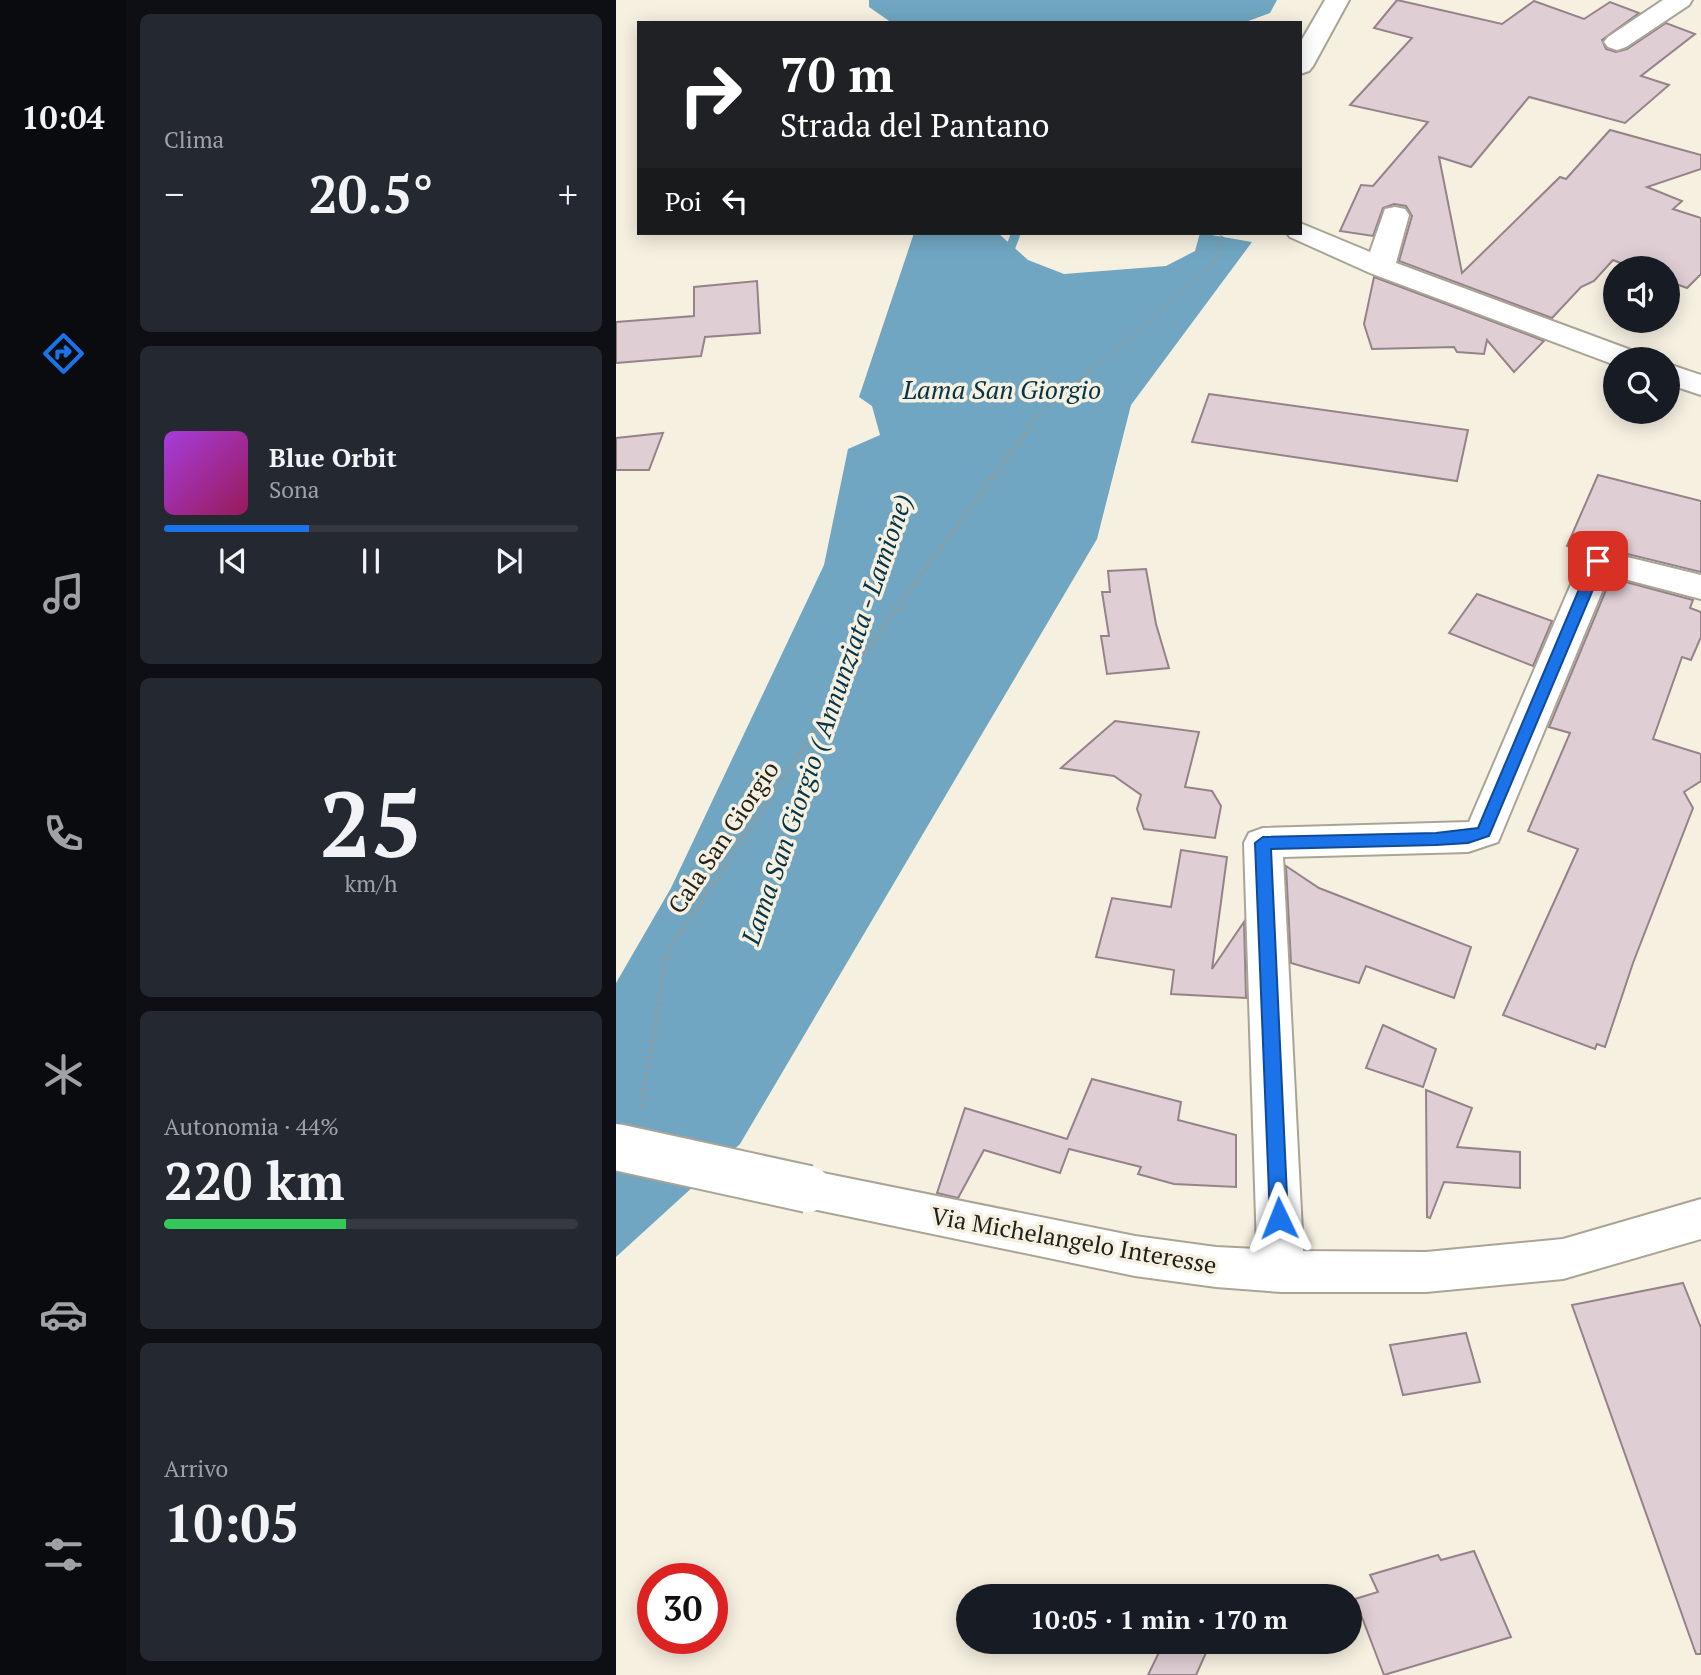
<!DOCTYPE html>
<html lang="it">
<meta charset="utf-8">
<style>
:root{--surface:#171b24;--page:#242831;--text:#f1f3f6;--muted:#9ea1a6;--line:#363941;--accent:#1a73e8}
body{margin:0;font-family:"PT Serif",serif;background:var(--page);color:var(--text);height:100vh;display:flex;flex-direction:column;font-size:26px;white-space:nowrap}
*{box-sizing:border-box;margin:0}
p{font-size:23px;color:var(--muted)}
.icon{flex:none;width:38px;height:38px;fill:none;stroke:currentColor;stroke-width:2;stroke-linecap:round;stroke-linejoin:round}
.map{position:relative;flex:1;overflow:hidden}
.side{display:flex;flex-direction:column;gap:14px;padding:14px;background:#0d0f14;width:490px}
.side>*{flex:none}
.hud{position:absolute;left:21px;top:21px;width:665px;height:214px;border-radius:0px;box-shadow:0 4px 18px #0003;background:#202124;color:#fff;overflow:hidden}
.fabs{position:absolute;left:987px;top:256px;display:grid;gap:14px}
.fabs a{display:grid;place-items:center;width:77px;height:77px;border-radius:50%;background:var(--surface);box-shadow:0 4px 18px #0003;font-size:35px}
.speed{position:absolute;left:21px;top:1563px;display:flex;gap:14px;font-size:35px;font-weight:700;text-align:center}
.speed>*{display:grid;place-content:center;width:91px;height:91px;border-radius:50%;background:var(--surface);box-shadow:0 4px 18px #0003;line-height:1}
.speed .limit{border:10px solid #d22;background:#fff;color:#111}
.pin{position:absolute;display:grid;place-items:center;width:60px;height:60px;color:#fff;margin:-30px;border-radius:14px;box-shadow:0 4px 10px #0006}
.me{position:absolute;width:77px;margin:-38px;rotate:358deg;stroke-linejoin:round;filter:drop-shadow(0 0 5px #0008)}
.turn{display:flex;align-items:center;gap:24px;height:147px;padding:0 28px;font-size:32px}
.turn .icon{width:91px;height:91px;stroke-width:2.5}
.turn b{display:block;font-size:49px;line-height:60px}
.then{display:flex;align-items:center;height:66px;padding:0 28px;background:#0003;gap:14px;font-size:26px}
.big{font-size:52px;font-weight:700;line-height:1.1}
.side .tile{flex:1;display:flex;flex-direction:column;justify-content:center;gap:10px;min-width:0;padding:0 24px;border-radius:10px;background:var(--page)}
.side .dial{align-items:center;gap:0}
.dial b{font-size:91px;line-height:1}
.song{display:flex;align-items:center;gap:21px}
.cover{width:84px;height:84px;border-radius:10px;background:linear-gradient(135deg,hsl(280 70% 55%),hsl(330 70% 35%))}
.played{height:7px;border-radius:4px;background:linear-gradient(90deg,var(--accent) 35%,var(--line) 35%)}
.keys{display:flex;justify-content:space-around;direction:ltr}
.heat{display:flex;justify-content:space-between;align-items:center;font-size:38px;direction:ltr}
.charge{height:10px;border-radius:5px;background:linear-gradient(90deg,#34c759 44%,var(--line) 0)}
.trip{position:absolute;left:340px;top:1584px;width:406px;height:70px;border-radius:35px;background:var(--surface);box-shadow:0 4px 18px #0003;font-weight:700;line-height:70px;text-align:center}
main{display:flex;flex:1;min-height:0}
.tabs{display:flex;flex-direction:column;width:126px;justify-content:space-around;align-items:center;background:#090b0e;color:var(--muted)}
.tabs .icon{width:49px;height:49px}
.tabs .on{color:var(--accent)}
.tabs b{font-size:32px;color:var(--text)}
.map>svg:first-child{display:block}
.water{fill:#70a6c1}
.lines{fill:none;stroke-linecap:round;stroke-linejoin:round}
.stream{fill:#70a6c1;fill-rule:evenodd}
.building{fill:#dfced4;stroke:#948389;stroke-width:2}
.minor-casing{stroke:#a9a495;stroke-width:4}
.path-far2{stroke:#9c988d;stroke-width:3.5;stroke-dasharray:1 3.5;stroke-linecap:butt}
.path-far1{stroke:#9c988d;stroke-width:4.5;stroke-dasharray:2 5;stroke-linecap:butt}
.path{stroke:#9c988d;stroke-width:5;stroke-dasharray:2 6;stroke-linecap:butt}
.minor{fill:#fff;fill-rule:evenodd}
.minor-bridge-casing{stroke:#a9a495;stroke-width:50;stroke-linecap:butt}
.minor-bridge{stroke:#fff;stroke-width:46}
.route{fill:#1a73e8;stroke:#114b97;stroke-width:2}
.labels{text-anchor:middle;dominant-baseline:central;stroke-width:7;stroke-linejoin:round;paint-order:stroke}
.street-label{font-size:24px;fill:#211f1a;stroke:#f6f0e1}
.water-label{font-size:26px;font-style:italic;fill:#043448;stroke:#f6f0e1}
</style>
<main>
<nav class="tabs">
<b>10:04</b>
<svg class="icon on" aria-label="directions" viewBox="0 0 24 24"><path d="M12 3l9 9-9 9-9-9zM9 14v-3h6M13 9l2 2-2 2"/></svg>
<svg class="icon" aria-label="music" viewBox="0 0 24 24"><path d="M9 18V5l10-2v13"/><circle cx="6" cy="18" r="3"/><circle cx="16" cy="16" r="3"/></svg>
<svg class="icon" aria-label="phone" viewBox="0 0 24 24"><path d="M5 4h4l2 5-3 2q2 4 5 5l2-3 5 2v4C11 20 4 13 5 4z"/></svg>
<svg class="icon" aria-label="climate" viewBox="0 0 24 24"><path d="M12 3v18M4 7l16 10M4 17L20 7"/></svg>
<svg class="icon" aria-label="car" viewBox="0 0 24 24"><path d="M5 17H2v-5l4-1 3-4h7l3 4 3 1v5h-3M9 17h6M6 11h13"/><circle cx="7" cy="17" r="2"/><circle cx="17" cy="17" r="2"/></svg>
<svg class="icon" aria-label="filters" viewBox="0 0 24 24"><path d="M4 7h16M4 17h16"/><circle cx="9" cy="7" r="2"/><circle cx="15" cy="17" r="2"/></svg>
</nav>
<section class="side">
<div class="tile"><p>Clima</p>
<div class="heat"><a>−</a><b class="big">20.5°</b><a>+</a></div>
</div>
<div class="tile">
<div class="song"><i class="cover"></i><div><b>Blue Orbit</b><p>Sona</p></div></div>
<div class="played"></div>
<div class="keys"><svg class="icon" aria-label="previous" viewBox="0 0 24 24"><path d="M18 5L8 12l10 7zM5 5v14"/></svg><svg class="icon" aria-label="pause" viewBox="0 0 24 24"><path d="M8 5v14M16 5v14"/></svg><svg class="icon" aria-label="next" viewBox="0 0 24 24"><path d="M6 5l10 7-10 7zM19 5v14"/></svg></div>
</div>
<div class="tile dial"><b>25</b><p>km/h</p></div>
<div class="tile"><p>Autonomia · 44%</p><b class="big">220 km</b><div class="charge"></div></div>
<div class="tile"><p>Arrivo</p><b class="big">10:05</b></div>
</section>
<div class="map">
<svg width="1085" height="1675" viewBox="0 0 1085 1675">
<rect width="100%" height="100%" fill="#f6f0e1"/>
<!-- water -->
<g class="water">
<polygon points="253,0 661,0 654,13 627,23 276,23 253,7"/>
<polygon points="298,233 382,233 412,260 448,274 550,266 579,251 584,233 636,242 515,405 481,539 124,1144 0,1257 0,983 55,888 208,565 232,449 264,435 256,406 243,397"/>
</g>
<g class="lines">
<!-- stream -->
<polygon class="stream" points="395,233 405,233 395,260 390,263 385,260"/>
</g>
<!-- building -->
<g class="building">
<polygon points="781,0 886,24 918,1 968,19 994,2 1023,13 986,40 990,49 1000,52 1011,49 1050,23 1079,34 1025,76 1053,85 1009,123 913,97 855,167 823,157 846,273 944,177 950,179 994,130 1085,155 1085,169 1031,187 1066,201 1057,209 1085,218 1085,274 1071,288 1052,281 1052,268 1017,268 997,260 978,281 965,287 936,318 783,261 796,216 790,206 778,204 767,208 757,236 724,231 745,185 757,186 812,122 734,105 796,38 758,28"/>
<polygon points="758,277 918,337 928,341 898,372 871,340 868,354 841,352 838,347 756,349 748,324"/>
<polygon points="141,281 144,333 89,337 85,356 0,363 0,322 78,316 78,287"/>
<polygon points="593,394 852,430 841,481 576,442"/>
<polygon points="47,433 33,470 0,470 0,438"/>
<polygon points="982,475 1085,501 1085,572 983,547 968,552 958,570 966,551 951,546"/>
<polygon points="530,569 540,624 553,668 491,674 485,636 493,636 486,592 494,592 492,571"/>
<polygon points="995,578 1077,600 1074,608 1085,612 1085,637 1075,660 1066,657 1037,739 1085,754 1085,781 1068,792 1077,808 1017,963 989,1047 981,1044 979,1049 887,1015 962,849 912,831 954,733 933,727"/>
<polygon points="861,594 936,621 917,666 833,633"/>
<polygon points="499,721 583,732 569,787 596,791 605,806 599,838 528,829 521,809 525,795 498,776 445,768"/>
<polygon points="565,850 611,857 596,969 628,922 630,998 555,994 558,970 480,957 496,898 555,907"/>
<polygon points="670,866 703,888 855,947 838,998 750,966 743,983 675,963"/>
<polygon points="767,1025 820,1049 807,1087 750,1068"/>
<polygon points="476,1079 565,1102 562,1120 620,1135 620,1187 558,1184 522,1174 525,1167 453,1149 444,1173 368,1150 342,1198 321,1193 349,1108 451,1139"/>
<polygon points="810,1090 856,1108 841,1147 904,1152 904,1188 828,1182 814,1218 811,1217"/>
<polygon points="1067,1283 1085,1328 1085,1654 1080,1654 956,1305"/>
<polygon points="850,1333 864,1382 787,1395 774,1345"/>
<polygon points="858,1551 895,1637 768,1675 739,1599 762,1592 754,1575 822,1555 825,1560"/>
<polygon points="548,1642 595,1642 580,1675 532,1675"/>
</g>
<g class="lines">
<!-- minor casing -->
<g class="minor-casing">
<g id="minor">
<polygon points="709,0 733,0 697,66 693,71 684,74 684,43"/>
<polygon points="1047,0 1076,0 1073,5 1010,47 1001,50 992,47 988,42 992,37"/>
<polygon points="779,207 789,209 793,215 780,263 1023,353 1027,359 999,359 999,365 754,273 674,237 671,233 684,233 684,223 754,252 769,209"/>
<polygon points="1052,364 1085,375 1085,395 1052,384"/>
<polygon points="982,550 1085,575 1085,599 993,575 882,842 852,852 667,857 687,1251 810,1252 947,1239 1085,1199 1085,1239 947,1279 810,1292 665,1292 600,1287 519,1276 192,1208 176,1203 170,1189 176,1175 192,1170 519,1236 600,1247 641,1249 628,843 633,833 647,828 853,822 965,561 970,553"/>
</g>
</g>
<!-- path-far2 -->
<polyline class="path-far2" points="414,427 425,412 525,329 600,260 606,233"/>
<!-- path-far1 -->
<polyline class="path-far1" points="48,974 52,951 272,620 415,425"/>
<!-- path -->
<polyline class="path" points="25,1107 48,972"/>
<!-- minor -->
<use href="#minor" class="minor"/>
<!-- minor-bridge casing -->
<g class="minor-bridge-casing">
<polyline id="minor-bridge" points="0,1147 192,1189"/>
</g>
<!-- minor-bridge -->
<use href="#minor-bridge" class="minor-bridge"/>
</g>
<!-- route -->
<polygon class="route" points="982,556 989,561 873,836 852,843 820,845 655,849 672,1218 669,1224 663,1226 656,1224 654,1218 639,843 647,837 820,833 862,828 975,561"/>
<g class="labels">
<!-- street labels -->
<g class="street-label">
<text transform="translate(107 837) rotate(-56)">Cala San Giorgio</text>
<text transform="translate(458 1240) rotate(10)">Via Michelangelo Interesse</text>
</g>
<!-- water labels -->
<g class="water-label">
<text x="386" y="389">Lama San Giorgio</text>
<text transform="translate(210 719) rotate(-71)">Lama San Giorgio ( Annunziata - Lamione)</text>
</g>
</g>
</svg>
<div class="fabs">
<a><svg class="icon" aria-label="sound" viewBox="0 0 24 24"><path d="M4 9h4l5-4v14l-5-4H4zM17 9q2 3 0 6"/></svg></a>
<a><svg class="icon" aria-label="search" viewBox="0 0 24 24"><circle cx="10" cy="10" r="6"/><path d="M15 15l6 6"/></svg></a>
</div>
<div class="speed"><div class="limit">30</div></div>
<div class="pin" style="left:982px;top:561px;background:#d93025"><svg class="icon" aria-label="arrive" viewBox="0 0 24 24"><path d="M6 21V4h12l-3 4 3 4H6"/></svg></div>
<svg class="me" style="left:663px;top:1218px" viewBox="-20 -20 40 40"><path d="M0-17L14 15 0 8-14 15z" fill="#1a73e8" stroke="#fff" stroke-width="4"/></svg>
<div class="trip">10:05 · 1 min · 170 m</div>
<div class="hud">
<div class="turn"><svg class="icon" aria-label="right" viewBox="0 0 24 24"><path d="M7 20v-9h11M14 6l5 5-5 5"/></svg><div><b>70 m</b>Strada del Pantano</div></div>
<div class="then">Poi<svg class="icon" aria-label="left" viewBox="0 0 24 24"><path d="M17 20v-9H6M10 6l-5 5 5 5"/></svg></div>
</div>
</div>
</main>
